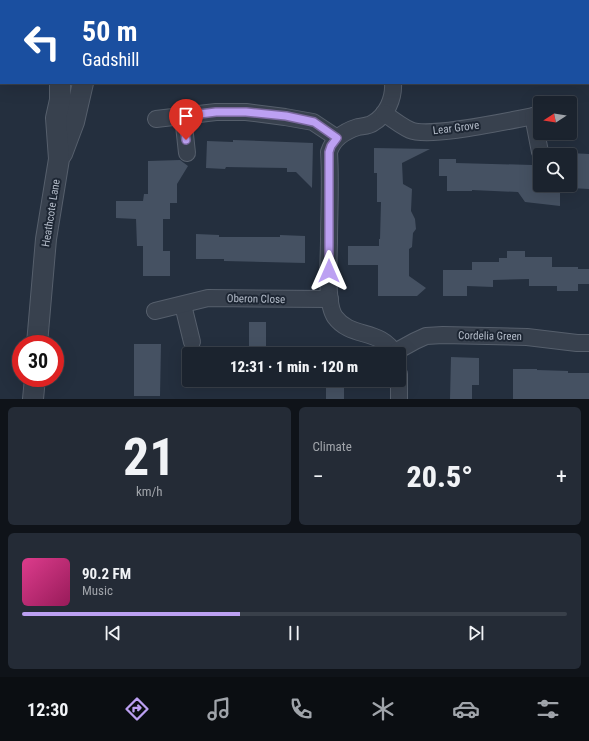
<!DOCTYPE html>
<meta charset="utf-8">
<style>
:root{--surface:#1b232e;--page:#242b36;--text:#f1f3f6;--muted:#a0a4aa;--line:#39404a;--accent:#bca0f2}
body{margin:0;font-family:"Roboto Condensed",sans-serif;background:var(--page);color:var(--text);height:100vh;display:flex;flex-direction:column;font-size:15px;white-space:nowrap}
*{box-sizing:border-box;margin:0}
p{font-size:13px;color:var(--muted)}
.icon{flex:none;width:22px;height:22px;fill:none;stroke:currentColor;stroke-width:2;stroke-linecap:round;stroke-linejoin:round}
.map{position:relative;height:399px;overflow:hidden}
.sheet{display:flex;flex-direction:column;gap:8px;padding:8px;background:#0f1319;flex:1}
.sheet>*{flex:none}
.top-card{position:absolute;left:0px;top:0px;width:589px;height:84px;box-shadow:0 4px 16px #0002,0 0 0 1px var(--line);background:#1a4fa0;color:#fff;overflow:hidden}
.needle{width:26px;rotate:258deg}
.fabs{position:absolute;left:533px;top:96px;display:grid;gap:8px}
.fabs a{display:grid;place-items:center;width:44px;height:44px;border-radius:4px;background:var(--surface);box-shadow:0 4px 16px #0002,0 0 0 1px var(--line);font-size:20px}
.speed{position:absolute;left:12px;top:335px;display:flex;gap:8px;font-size:20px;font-weight:700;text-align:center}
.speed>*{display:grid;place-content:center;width:52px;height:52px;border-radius:50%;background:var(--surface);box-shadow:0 4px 16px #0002,0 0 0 1px var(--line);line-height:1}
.speed .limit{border:6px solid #d22;background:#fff;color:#111}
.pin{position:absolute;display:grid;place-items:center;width:34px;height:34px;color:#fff;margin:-41px -17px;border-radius:50% 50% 50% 0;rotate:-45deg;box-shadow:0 0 4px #0007}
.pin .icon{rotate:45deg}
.me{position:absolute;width:44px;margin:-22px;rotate:0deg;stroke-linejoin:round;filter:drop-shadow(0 0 3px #0008)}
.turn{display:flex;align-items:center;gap:14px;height:84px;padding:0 16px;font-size:18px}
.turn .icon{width:52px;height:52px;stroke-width:2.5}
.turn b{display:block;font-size:28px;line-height:34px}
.big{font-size:30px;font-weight:800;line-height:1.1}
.sheet .tile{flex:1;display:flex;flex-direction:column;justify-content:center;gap:6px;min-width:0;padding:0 14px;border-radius:6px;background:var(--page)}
.sheet .dial{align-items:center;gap:0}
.dial b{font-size:52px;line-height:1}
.song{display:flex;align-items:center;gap:12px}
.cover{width:48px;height:48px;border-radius:6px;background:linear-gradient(135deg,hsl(330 70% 55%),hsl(330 70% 35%))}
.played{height:4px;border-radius:2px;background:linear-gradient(90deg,var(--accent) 40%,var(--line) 40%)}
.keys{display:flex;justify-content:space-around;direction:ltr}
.heat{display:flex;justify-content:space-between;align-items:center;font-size:22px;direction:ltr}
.sheet .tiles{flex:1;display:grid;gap:8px;grid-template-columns:1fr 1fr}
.tile:last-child{grid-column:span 2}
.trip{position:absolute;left:182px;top:347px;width:224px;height:40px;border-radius:4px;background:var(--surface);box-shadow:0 4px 16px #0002,0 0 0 1px var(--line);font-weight:800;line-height:40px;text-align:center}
.tabs{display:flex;height:64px;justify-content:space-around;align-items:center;background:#0b0e12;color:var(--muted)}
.tabs .icon{width:28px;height:28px}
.tabs .selected{color:var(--accent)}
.tabs b{font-size:18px;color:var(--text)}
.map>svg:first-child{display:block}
.building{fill:#455162}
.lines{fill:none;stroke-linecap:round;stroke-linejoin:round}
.minor-casing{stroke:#565f6c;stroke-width:18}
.tertiary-casing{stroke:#565f6c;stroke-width:22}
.minor{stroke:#38414e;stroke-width:16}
.tertiary{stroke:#38414e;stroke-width:20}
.route-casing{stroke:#7a689d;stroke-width:10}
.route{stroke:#bca0f2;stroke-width:7}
.labels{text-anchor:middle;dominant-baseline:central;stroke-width:4;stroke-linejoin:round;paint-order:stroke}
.street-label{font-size:11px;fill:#b4bcc9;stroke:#1d2633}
</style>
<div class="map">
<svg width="589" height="399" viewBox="0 0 589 399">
<rect width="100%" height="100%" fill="#242f3e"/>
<!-- building -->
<g class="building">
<polygon points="233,140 313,143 312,188 296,172 287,172 287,168 226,167 225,169 206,168 207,141 233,142"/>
<polygon points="374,148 430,149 402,163 403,184 412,189 411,211 415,219 416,229 413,233 412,247 409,249 409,276 426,288 417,296 378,296 378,265 348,265 348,246 379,246 379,239 380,239 381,202 377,202 377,173 374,173"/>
<polygon points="570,153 589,154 589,189 570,188"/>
<polygon points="439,159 456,159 456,163 532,165 532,173 540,173 540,185 560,185 560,206 525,202 518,192 472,190 472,191 447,191 447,176 439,176"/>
<polygon points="180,160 188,166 177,184 177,203 170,203 170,219 163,219 163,251 170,251 170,276 143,276 143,246 137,246 136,219 116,218 116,201 143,201 144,194 148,194 148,161"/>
<polygon points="196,234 219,235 219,237 280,237 280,235 305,236 305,263 224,261 224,259 196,259"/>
<polygon points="507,251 525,251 525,257 552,257 552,267 578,267 578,269 589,269 589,284 578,284 578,291 557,291 557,286 529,286 529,279 493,280 493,287 467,286 467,296 443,296 443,270 472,270 472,262 499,262 499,258 507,258"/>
<rect x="249" y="322" width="17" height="32"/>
<polygon points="134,344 161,344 160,396 134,396"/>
<polygon points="451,357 479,358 479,385 472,385 472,399 450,399"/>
<polygon points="513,369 537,369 537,370 568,371 568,373 589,373 589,399 513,399"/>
<rect x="326" y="380" width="18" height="19"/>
</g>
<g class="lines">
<!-- minor casing -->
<g class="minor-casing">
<g id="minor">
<polyline points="383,0 384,1"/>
<path d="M393,83C394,98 387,115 373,123C369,126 363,126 358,127C345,131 333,139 329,152C331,182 329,212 329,241C329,259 325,303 335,317C351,339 381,328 395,354"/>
<path d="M384,113C392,119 401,126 410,130C430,139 515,119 540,115"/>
<polyline points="183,116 187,153"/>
<polyline points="533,116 540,152"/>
<polyline points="156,119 216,112 246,112 285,117 313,122 337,138"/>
<polyline points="183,305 192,342"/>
<polyline points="155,311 208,298 330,299"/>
<polyline points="395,352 415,341 426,336 443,335 527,337 577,343 589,343"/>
<polyline points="399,399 399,374"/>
</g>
</g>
<!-- tertiary casing -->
<g class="tertiary-casing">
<g id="tertiary">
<polyline points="2,0 2,1"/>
<polyline points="105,1 105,0"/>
<polyline points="0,31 1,31"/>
<polyline points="62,154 74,122 83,83"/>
<polyline points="37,344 46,239 59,159 56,118 60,100 60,83"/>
<polyline points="33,399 35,378"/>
</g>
</g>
<!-- minor -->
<use href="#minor" class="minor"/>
<!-- tertiary -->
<use href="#tertiary" class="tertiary"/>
</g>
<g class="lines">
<!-- route casing -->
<g class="route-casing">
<polyline id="route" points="186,140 183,116 216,112 246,112 286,116 314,122 337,138 331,146 329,152 329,271"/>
</g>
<!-- route -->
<use href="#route" class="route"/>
</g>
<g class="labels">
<!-- street labels -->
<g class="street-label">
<text transform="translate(456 128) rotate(-7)">Lear Grove</text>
<text transform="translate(51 213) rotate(-81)">Heathcote Lane</text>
<text transform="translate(256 299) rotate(1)">Oberon Close</text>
<text transform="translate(490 336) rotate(1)">Cordelia Green</text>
</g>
</g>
</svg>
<div class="fabs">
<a><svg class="needle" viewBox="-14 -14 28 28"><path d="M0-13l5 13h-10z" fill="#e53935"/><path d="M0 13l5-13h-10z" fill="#a0a4aa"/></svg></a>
<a><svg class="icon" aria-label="search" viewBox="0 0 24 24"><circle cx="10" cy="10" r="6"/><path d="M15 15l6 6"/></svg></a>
</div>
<div class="speed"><div class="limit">30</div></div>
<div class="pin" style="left:186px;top:140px;background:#d93025"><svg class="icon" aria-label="arrive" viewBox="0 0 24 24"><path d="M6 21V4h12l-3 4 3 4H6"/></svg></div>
<svg class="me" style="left:329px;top:271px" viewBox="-20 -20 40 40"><path d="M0-17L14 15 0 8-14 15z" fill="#bca0f2" stroke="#fff" stroke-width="4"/></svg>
<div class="trip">12:31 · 1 min · 120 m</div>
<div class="top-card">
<div class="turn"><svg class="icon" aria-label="left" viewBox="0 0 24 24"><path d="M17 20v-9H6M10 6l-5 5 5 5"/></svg><div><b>50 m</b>Gadshill</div></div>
</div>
</div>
<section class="sheet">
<div class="tiles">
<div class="tile dial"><b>21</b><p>km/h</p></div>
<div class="tile"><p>Climate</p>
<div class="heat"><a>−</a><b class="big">20.5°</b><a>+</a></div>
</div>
<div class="tile">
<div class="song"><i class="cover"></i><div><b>90.2 FM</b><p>Music</p></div></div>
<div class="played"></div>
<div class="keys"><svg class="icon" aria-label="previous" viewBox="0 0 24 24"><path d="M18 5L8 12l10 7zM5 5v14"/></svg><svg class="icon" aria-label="pause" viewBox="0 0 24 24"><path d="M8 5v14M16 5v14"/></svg><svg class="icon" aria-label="next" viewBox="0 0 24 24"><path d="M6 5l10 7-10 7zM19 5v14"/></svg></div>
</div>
</div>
</section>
<nav class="tabs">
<b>12:30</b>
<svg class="icon selected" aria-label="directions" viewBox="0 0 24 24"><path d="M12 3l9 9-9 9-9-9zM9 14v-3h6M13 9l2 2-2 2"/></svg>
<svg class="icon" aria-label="music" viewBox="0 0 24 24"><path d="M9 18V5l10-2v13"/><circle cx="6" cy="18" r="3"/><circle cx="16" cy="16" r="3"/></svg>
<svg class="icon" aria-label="phone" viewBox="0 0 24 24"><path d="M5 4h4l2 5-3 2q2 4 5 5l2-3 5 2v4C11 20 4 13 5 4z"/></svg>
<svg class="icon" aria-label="climate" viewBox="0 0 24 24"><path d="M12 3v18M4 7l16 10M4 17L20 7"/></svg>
<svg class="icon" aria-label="car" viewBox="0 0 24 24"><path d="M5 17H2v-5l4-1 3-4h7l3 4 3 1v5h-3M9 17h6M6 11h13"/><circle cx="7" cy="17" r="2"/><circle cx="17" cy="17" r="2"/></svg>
<svg class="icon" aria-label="filters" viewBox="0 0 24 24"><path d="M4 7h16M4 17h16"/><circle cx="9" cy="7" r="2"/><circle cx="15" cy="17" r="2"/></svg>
</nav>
